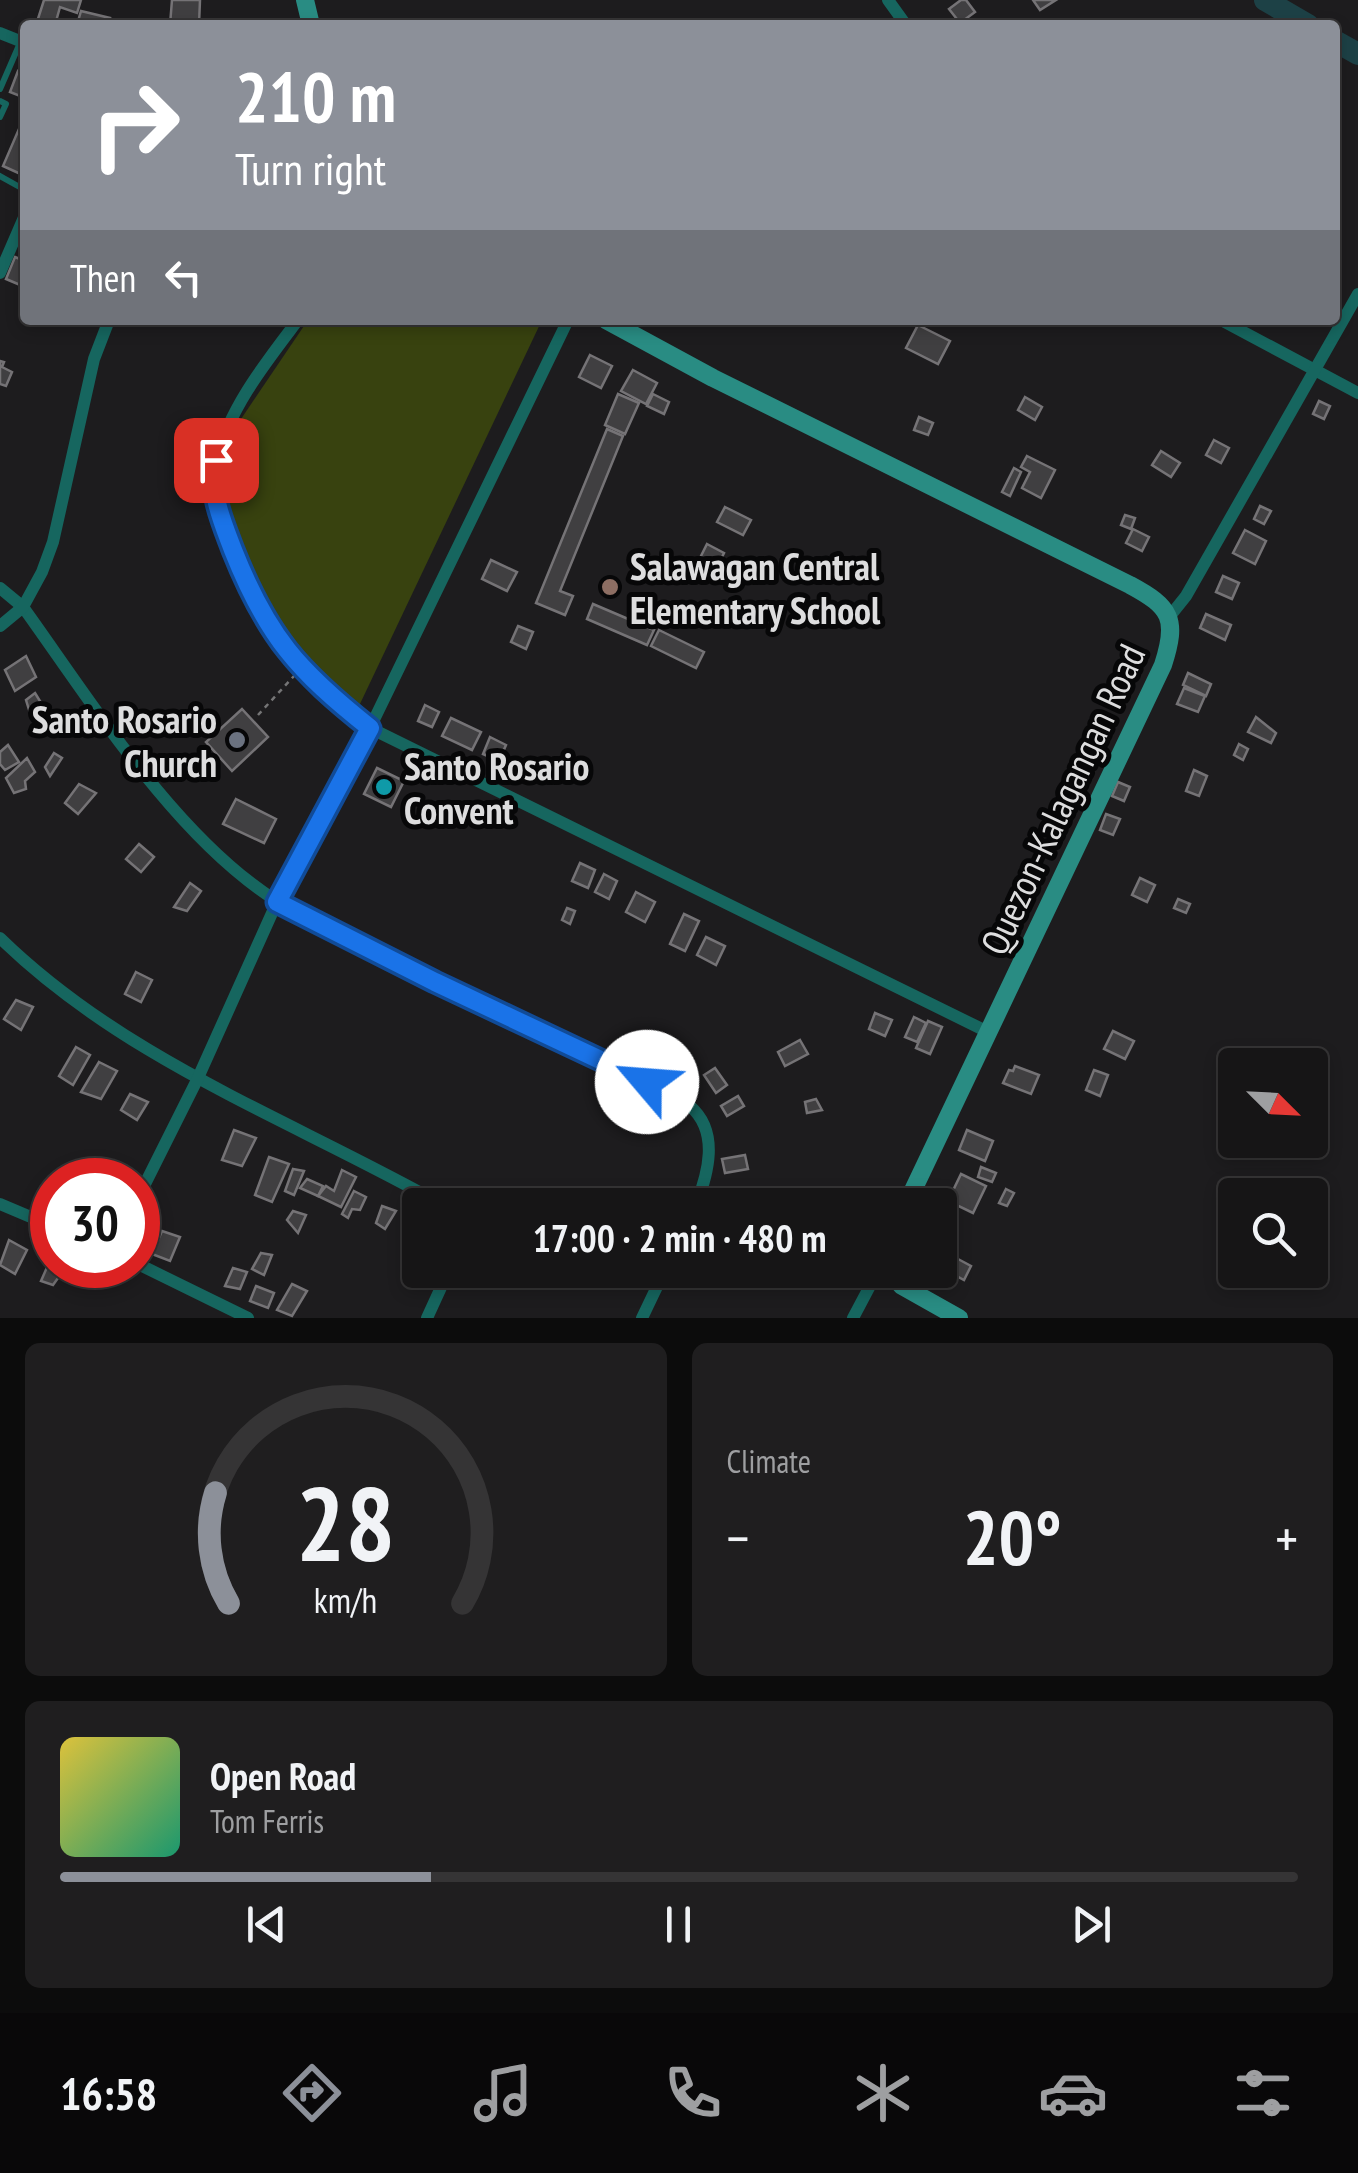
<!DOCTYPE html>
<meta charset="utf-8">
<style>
:root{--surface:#161516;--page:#1f1e1f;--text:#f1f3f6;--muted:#9e9fa1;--line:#353435;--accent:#8c9099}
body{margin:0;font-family:"PT Sans Narrow",sans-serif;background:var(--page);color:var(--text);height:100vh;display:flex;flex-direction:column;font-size:38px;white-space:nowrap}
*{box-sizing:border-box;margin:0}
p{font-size:32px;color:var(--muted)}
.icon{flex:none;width:55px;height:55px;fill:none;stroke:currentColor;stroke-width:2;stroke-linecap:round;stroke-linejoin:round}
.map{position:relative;height:1318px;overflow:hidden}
.details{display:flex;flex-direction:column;gap:25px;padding:25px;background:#0c0c0c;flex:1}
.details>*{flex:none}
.guide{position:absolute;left:20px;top:20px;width:1320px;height:305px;border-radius:10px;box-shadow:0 5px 15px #0003,0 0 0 2px var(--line);background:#8c9099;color:#fff;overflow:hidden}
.needle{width:65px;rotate:114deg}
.buttons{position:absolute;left:1218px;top:1048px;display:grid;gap:20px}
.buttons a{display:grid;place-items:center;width:110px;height:110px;border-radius:10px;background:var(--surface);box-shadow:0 5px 15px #0003,0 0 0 2px var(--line);font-size:50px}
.speed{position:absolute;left:30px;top:1158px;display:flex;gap:20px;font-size:50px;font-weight:700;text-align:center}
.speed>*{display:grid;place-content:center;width:130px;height:130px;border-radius:50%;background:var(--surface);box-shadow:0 5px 15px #0003,0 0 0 2px var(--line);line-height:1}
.speed .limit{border:15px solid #d22;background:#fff;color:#111}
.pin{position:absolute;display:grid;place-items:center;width:85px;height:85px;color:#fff;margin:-42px;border-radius:20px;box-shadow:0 5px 15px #0006}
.me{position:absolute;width:110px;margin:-55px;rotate:297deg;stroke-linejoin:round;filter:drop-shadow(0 0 8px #0008)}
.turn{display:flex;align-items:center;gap:35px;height:210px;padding:0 50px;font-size:45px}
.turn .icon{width:130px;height:130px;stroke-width:2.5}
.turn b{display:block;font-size:70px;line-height:85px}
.then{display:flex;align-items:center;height:95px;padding:0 50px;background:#0003;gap:20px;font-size:38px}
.big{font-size:75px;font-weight:800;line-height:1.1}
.details .tile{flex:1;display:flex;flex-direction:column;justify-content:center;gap:15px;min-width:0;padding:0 35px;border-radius:15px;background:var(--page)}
.details .dial{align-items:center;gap:0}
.dial svg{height:260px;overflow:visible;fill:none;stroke:var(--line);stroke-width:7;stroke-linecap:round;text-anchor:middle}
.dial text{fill:var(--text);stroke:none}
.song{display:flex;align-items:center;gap:30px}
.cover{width:120px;height:120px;border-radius:15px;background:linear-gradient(135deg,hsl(50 70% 55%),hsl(160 70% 35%))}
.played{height:10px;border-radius:5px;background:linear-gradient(90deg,var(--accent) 30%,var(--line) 30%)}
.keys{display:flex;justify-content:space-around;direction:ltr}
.heat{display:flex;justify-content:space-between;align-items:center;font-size:55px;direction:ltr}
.details .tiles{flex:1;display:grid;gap:25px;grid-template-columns:1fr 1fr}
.tile:last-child{grid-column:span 2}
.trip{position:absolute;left:402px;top:1188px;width:555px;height:100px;border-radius:10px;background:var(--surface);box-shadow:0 5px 15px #0003,0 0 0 2px var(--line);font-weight:800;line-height:100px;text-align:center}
.tab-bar{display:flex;height:160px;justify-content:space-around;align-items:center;background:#090809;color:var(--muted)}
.tab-bar .icon{width:70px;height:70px}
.tab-bar .on{color:var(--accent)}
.tab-bar b{font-size:45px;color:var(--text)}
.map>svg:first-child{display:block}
.green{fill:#38420f}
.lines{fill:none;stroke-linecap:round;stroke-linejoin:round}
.river{stroke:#1d4146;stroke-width:22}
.building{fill:#403f41;stroke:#757376;stroke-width:2.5}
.path{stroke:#757576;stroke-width:2.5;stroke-dasharray:5 5;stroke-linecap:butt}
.service{stroke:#16665f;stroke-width:6}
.minor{stroke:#16665f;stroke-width:12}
.secondary{stroke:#298c83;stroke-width:18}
.route-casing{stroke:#114b97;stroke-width:25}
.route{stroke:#1a73e8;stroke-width:18}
.education-dot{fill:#8d6e63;stroke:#070708;stroke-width:4}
.worship-dot{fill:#6b7280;stroke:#070708;stroke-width:4}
.culture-dot{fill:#0f9aa8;stroke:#070708;stroke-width:4}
.labels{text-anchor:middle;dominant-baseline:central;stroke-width:10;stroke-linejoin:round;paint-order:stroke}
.poi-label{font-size:38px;font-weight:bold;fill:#ddddde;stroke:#070708;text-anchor:start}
.street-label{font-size:38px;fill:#ddddde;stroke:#070708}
</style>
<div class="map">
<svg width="1358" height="1318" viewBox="0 0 1358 1318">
<rect width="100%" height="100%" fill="#1d1c1e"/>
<!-- green -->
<polygon class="green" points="308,320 542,320 359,706 339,694 284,637 232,524 222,484 227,454 239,422"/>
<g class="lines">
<!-- river -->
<g class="river">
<polyline points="1265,0 1308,25"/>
<polyline points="1335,41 1358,54"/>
</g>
</g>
<!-- building -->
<g class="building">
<polygon points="44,0 81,0 77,13 60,7 55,25 36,25"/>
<polygon points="172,0 200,0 199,25 170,25"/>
<polygon points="961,0 966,0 975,12 960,23 949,9"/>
<polygon points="1033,0 1056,0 1040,10"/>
<polygon points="81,11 110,18 108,25 77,25"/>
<polygon points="18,71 25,74 25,98 10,92"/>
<polygon points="25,115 25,176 3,166"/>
<polygon points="15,257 25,261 25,287 6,279"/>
<polygon points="918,325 950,341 938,364 906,348"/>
<polygon points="590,355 612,366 601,388 579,377"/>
<polygon points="0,361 4,362 2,367 12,372 6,386 0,384"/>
<polygon points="633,370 657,383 646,404 621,391"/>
<polygon points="618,394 639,403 625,434 605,425"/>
<polygon points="653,394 669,402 664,414 647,406"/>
<polygon points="1025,397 1042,407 1035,420 1018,410"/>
<polygon points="1319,401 1330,406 1324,419 1313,414"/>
<polygon points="919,417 933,423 928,435 914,430"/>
<polygon points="607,429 623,436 560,591 573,596 565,615 536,603"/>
<polygon points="1214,440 1229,448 1221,463 1206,455"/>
<polygon points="1161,451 1180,463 1171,477 1152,465"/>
<polygon points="1027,456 1055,470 1041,498 1022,488 1030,472 1021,467"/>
<polygon points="1014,468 1021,472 1010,496 1002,492"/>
<polygon points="1260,506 1271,511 1264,524 1254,519"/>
<polygon points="725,507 751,520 743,535 717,522"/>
<polygon points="1125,515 1135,518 1131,529 1121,525"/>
<polygon points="1133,529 1149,537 1142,551 1126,543"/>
<polygon points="1245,530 1266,541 1255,564 1233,553"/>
<polygon points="707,544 724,553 714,573 697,564"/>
<polygon points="491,560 517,572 507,591 482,579"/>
<polygon points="1223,576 1239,583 1232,599 1216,592"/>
<polygon points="593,604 654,630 647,645 587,619"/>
<polygon points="1206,614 1231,625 1225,640 1200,628"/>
<polygon points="518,626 533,632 526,649 511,642"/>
<polygon points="659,630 704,652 696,668 651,646"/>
<polygon points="26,656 36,677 15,691 5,670"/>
<polygon points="1188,673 1211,684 1206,696 1183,685"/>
<polygon points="1184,688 1205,696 1198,712 1177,704"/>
<polygon points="35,693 43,706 30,713 26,700"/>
<polygon points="425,705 439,712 432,727 418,721"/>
<polygon points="242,709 268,737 232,771 206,742"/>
<polygon points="1256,717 1276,733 1271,743 1248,732"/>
<polygon points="451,718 481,732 472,750 442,736"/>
<polygon points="490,737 506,745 499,761 483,754"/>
<polygon points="1239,744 1248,749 1243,760 1234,755"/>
<polygon points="8,745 19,762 5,770 0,764 0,752"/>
<polygon points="54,753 62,758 50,776 45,767"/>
<polygon points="27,758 35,772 25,781 26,789 14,793 6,778"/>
<polygon points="377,768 404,781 391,807 364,794"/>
<polygon points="1194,770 1207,776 1199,796 1186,791"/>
<polygon points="1118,782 1130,787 1124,801 1112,796"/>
<polygon points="79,784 96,793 78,814 65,803"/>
<polygon points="236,799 276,819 264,843 223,824"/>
<polygon points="476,804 499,816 494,826 471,814"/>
<polygon points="1106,814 1120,819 1113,835 1100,830"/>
<polygon points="139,844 154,857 141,872 126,859"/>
<polygon points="580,863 595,870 588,888 572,881"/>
<polygon points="604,874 617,881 609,899 595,892"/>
<polygon points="1140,878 1155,885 1147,902 1132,895"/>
<polygon points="190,883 201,891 187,911 174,907"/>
<polygon points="636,892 655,902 645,922 626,912"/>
<polygon points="1178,899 1190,904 1186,913 1174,908"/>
<polygon points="567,908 575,911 570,924 562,920"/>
<polygon points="684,914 699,921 685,951 670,944"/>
<polygon points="706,937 725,946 716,965 697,955"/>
<polygon points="136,972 152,980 141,1002 125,994"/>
<polygon points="16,1000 33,1007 21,1030 4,1019"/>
<polygon points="875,1013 892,1020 885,1036 869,1029"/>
<polygon points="914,1017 926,1023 917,1042 905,1037"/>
<polygon points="928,1021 942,1027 930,1054 916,1048"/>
<polygon points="1113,1031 1134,1041 1125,1059 1104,1049"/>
<polygon points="800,1040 808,1054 785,1066 778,1052"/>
<polygon points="76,1047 90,1055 73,1085 59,1076"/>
<polygon points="99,1062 117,1071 101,1099 81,1092"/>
<polygon points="1015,1066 1039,1075 1031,1094 1003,1083 1009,1070 1013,1071"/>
<polygon points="715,1068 727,1085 716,1093 704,1075"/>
<polygon points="1094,1070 1108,1075 1100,1096 1086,1090"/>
<polygon points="130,1094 148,1102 137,1120 121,1110"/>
<polygon points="738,1096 744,1106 727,1116 721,1106"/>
<polygon points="816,1099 822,1110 807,1113 805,1102"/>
<polygon points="234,1130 256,1138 242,1166 222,1160"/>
<polygon points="967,1130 993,1141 985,1161 959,1150"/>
<polygon points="745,1155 748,1169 725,1173 722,1159"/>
<polygon points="269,1157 289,1164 272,1202 255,1195"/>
<polygon points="981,1167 996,1173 992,1182 978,1177"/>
<polygon points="293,1169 304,1171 294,1195 285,1191"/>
<polygon points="342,1170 356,1177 341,1207 318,1196 326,1186 334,1191"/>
<polygon points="961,1174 986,1186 973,1213 948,1201"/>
<polygon points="49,1178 54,1180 52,1201 41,1197"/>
<polygon points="307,1179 323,1186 318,1196 300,1188"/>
<polygon points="1006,1189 1014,1193 1007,1206 999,1203"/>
<polygon points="354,1191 366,1197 360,1210 352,1209 348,1218 342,1214"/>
<polygon points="382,1206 396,1211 385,1229 376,1223"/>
<polygon points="293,1211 306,1215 298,1233 287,1220"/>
<polygon points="162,1231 180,1237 170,1261 152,1254"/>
<polygon points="9,1240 27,1250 15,1274 0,1265"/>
<polygon points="261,1253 272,1255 264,1275 252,1269"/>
<polygon points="958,1259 971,1266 964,1280 951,1273"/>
<polygon points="48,1265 63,1271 53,1285 41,1281"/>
<polygon points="233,1268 247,1272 240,1289 225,1286"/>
<polygon points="292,1284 307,1291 292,1316 277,1310"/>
<polygon points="256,1286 274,1293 268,1308 250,1301"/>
</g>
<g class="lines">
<!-- path -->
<polyline class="path" points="258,715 294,676"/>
<!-- service -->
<g class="service">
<polyline points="0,89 20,43"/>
<polyline points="0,101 6,104 0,117"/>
<polyline points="0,176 25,190"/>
</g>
<!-- minor -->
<g class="minor">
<polyline points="888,0 906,25"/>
<polyline points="0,33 25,43"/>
<polyline points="0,273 25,215"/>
<path d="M298,320C267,361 229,408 217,459C209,492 220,516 232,547C267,635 296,670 370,728L988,1032"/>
<polyline points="1221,320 1358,393"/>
<path d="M0,588L23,607C92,703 175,836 275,900C300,916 330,927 356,940C427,976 497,1010 569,1043C604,1059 661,1082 690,1106C720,1132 708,1174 696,1205"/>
<polyline points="1170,616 1186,596 1358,294"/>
<polyline points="0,626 23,607 42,572 53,542 94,359 109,320"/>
<path d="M0,938C126,1061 292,1120 443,1205"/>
<polyline points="138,1198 197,1080 277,902 370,728 568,320"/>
<polyline points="0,1204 52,1226"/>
<polyline points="138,1264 248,1318"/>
<polyline points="427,1318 449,1270"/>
<polyline points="642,1318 665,1270"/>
<polyline points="853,1318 871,1284 882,1270"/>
</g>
<!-- secondary -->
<g class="secondary">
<polyline points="305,0 311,25"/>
<path d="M606,320L713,378L1130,585C1171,607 1178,619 1163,665L906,1205"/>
<polyline points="888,1270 902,1286 959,1318"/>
</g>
</g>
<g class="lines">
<!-- route casing -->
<g class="route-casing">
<path id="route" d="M216,460C210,495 221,518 233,550C267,636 298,671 370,728L277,902L435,982L647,1082"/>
</g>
<!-- route -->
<use href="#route" class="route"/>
</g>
<!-- markers -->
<circle class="education-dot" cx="610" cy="587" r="10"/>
<circle class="worship-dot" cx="237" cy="740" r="10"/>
<circle class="culture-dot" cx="384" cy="787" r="10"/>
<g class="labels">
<!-- poi labels -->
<g class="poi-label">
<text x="630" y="565">Salawagan Central<tspan x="630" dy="44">Elementary School</tspan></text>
<text x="217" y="718" text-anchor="end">Santo Rosario<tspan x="217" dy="44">Church</tspan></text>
<text x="404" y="765">Santo Rosario<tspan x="404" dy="44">Convent</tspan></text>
</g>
<!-- street labels -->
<g class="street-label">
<text transform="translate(1062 799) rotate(-65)">Quezon-Kalagangan Road</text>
</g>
</g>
</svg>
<div class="buttons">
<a><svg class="needle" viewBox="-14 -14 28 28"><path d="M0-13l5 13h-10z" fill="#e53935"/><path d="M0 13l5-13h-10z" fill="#9e9fa1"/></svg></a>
<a><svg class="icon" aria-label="search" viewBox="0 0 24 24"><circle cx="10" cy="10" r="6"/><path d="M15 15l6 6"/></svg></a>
</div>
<div class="speed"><div class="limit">30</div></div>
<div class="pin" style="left:216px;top:460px;background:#d93025"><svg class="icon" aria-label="arrive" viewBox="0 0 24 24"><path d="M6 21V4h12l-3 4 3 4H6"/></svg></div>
<svg class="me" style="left:647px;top:1082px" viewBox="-20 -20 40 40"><circle r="19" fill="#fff"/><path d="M0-13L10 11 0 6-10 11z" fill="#1a73e8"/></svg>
<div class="trip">17:00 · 2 min · 480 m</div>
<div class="guide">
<div class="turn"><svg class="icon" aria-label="right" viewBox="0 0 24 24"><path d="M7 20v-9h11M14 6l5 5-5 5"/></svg><div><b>210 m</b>Turn right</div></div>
<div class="then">Then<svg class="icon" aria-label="left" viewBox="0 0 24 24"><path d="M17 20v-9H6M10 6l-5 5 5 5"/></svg></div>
</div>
</div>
<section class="details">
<div class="tiles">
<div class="tile dial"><svg viewBox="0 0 100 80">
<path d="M14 69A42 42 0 1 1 86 69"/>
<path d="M14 69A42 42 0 0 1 10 35" stroke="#8c9099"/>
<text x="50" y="56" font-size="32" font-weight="700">28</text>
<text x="50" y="72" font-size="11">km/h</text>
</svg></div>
<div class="tile"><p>Climate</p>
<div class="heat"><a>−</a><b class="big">20°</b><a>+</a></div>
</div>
<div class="tile">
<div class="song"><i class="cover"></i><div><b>Open Road</b><p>Tom Ferris</p></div></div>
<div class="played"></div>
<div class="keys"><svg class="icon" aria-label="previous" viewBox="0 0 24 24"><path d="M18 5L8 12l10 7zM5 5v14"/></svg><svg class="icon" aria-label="pause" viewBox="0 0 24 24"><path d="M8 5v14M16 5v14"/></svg><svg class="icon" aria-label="next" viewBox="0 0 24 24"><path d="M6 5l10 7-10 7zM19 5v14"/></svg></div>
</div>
</div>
</section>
<nav class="tab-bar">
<b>16:58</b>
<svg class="icon on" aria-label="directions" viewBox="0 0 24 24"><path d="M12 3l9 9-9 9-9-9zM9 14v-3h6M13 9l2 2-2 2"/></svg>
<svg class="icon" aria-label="music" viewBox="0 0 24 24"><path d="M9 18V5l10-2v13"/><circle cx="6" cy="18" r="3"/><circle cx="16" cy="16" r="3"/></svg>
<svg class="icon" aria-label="phone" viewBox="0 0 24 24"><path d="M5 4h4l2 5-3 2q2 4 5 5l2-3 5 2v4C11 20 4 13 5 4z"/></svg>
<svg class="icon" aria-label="climate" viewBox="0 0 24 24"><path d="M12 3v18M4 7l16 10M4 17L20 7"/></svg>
<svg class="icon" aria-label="car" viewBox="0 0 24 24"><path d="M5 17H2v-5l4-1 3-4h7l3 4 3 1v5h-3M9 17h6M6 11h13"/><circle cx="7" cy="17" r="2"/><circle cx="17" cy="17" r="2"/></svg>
<svg class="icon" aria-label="filters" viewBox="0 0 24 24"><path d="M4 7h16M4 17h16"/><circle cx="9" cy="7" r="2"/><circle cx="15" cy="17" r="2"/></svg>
</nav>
